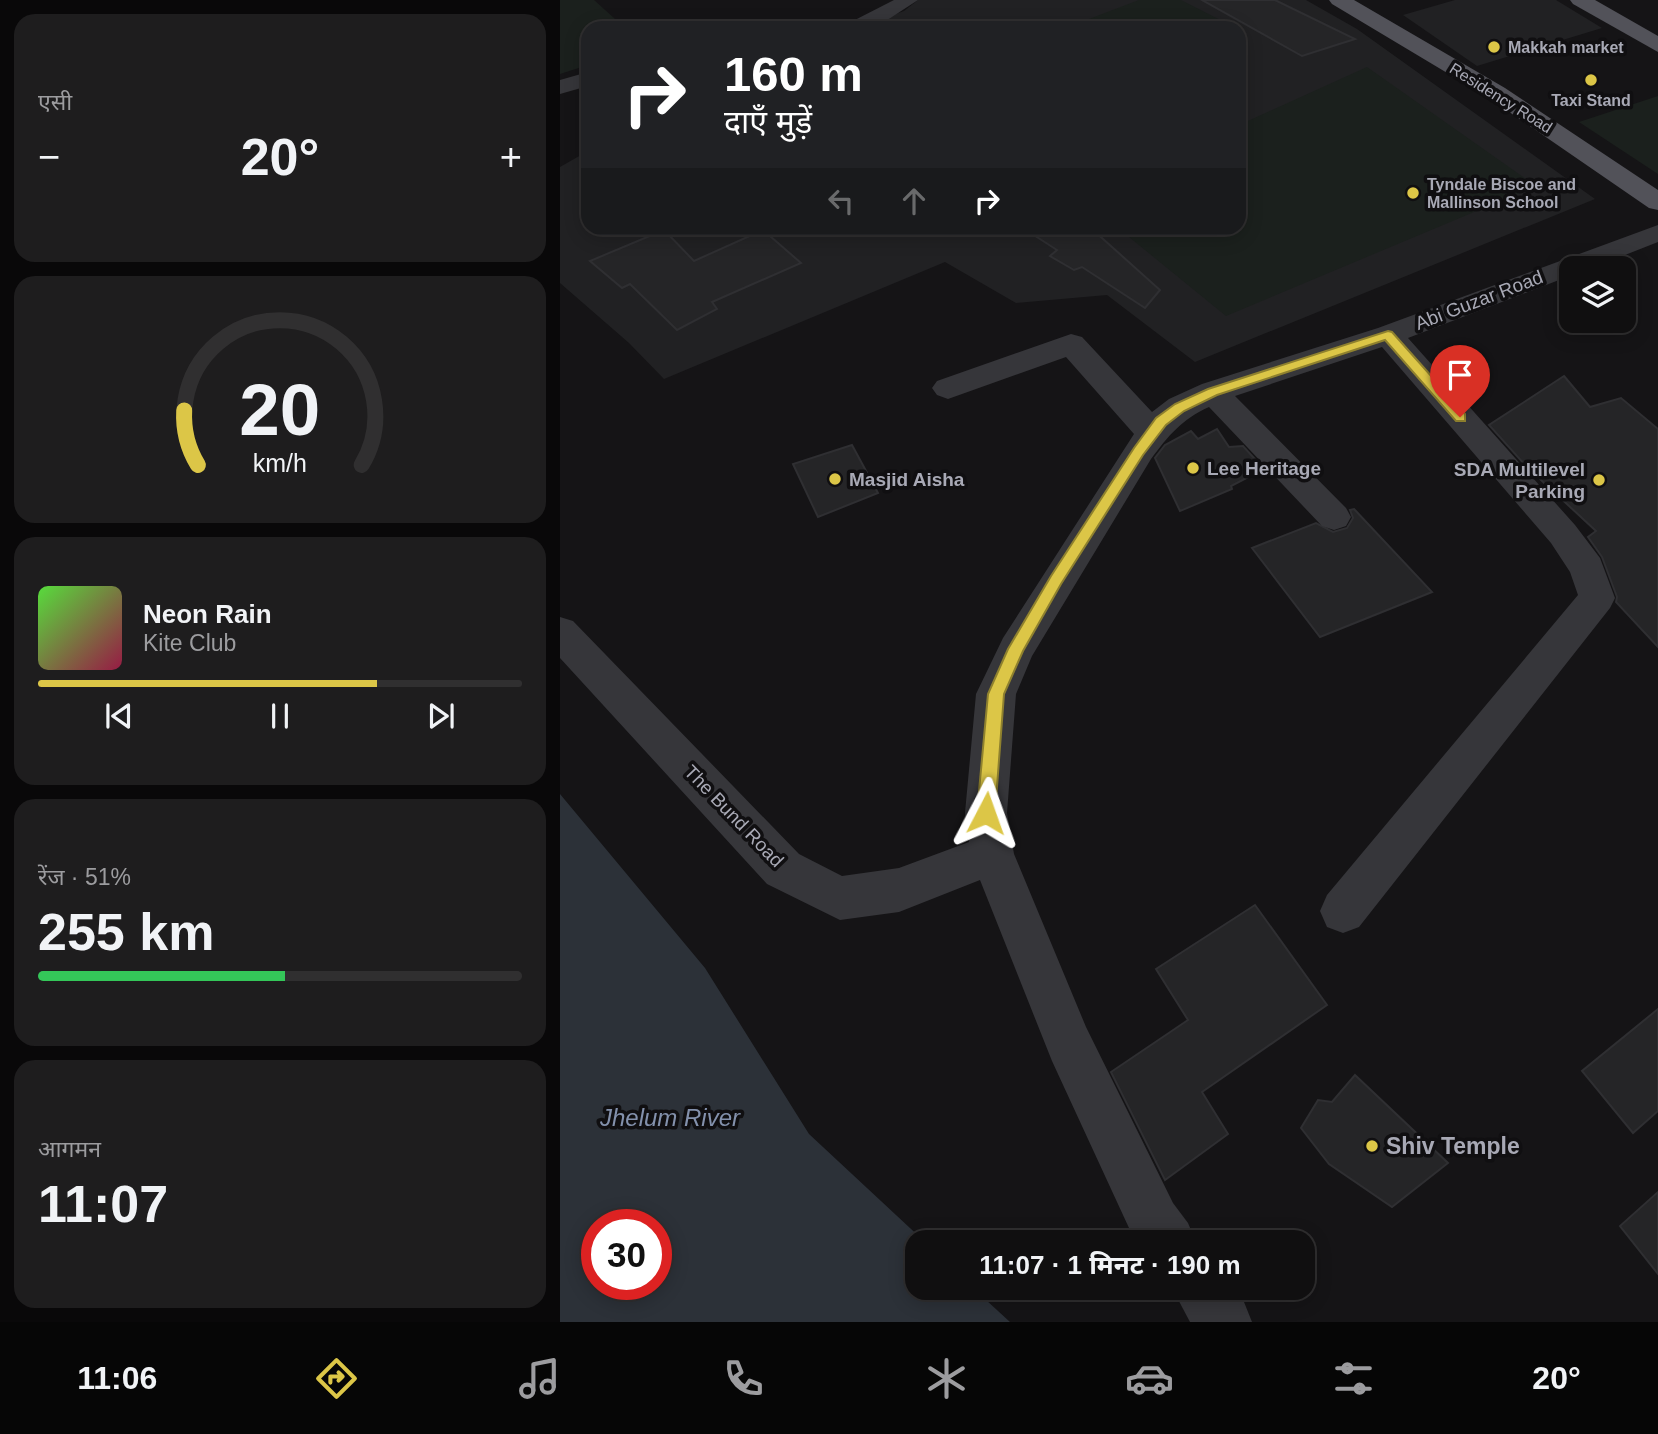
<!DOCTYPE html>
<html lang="hi">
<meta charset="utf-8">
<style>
:root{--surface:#100f10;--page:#1e1d1e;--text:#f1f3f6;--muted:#9c9c9f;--line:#302f30;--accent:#dcc647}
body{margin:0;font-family:Helvetica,"Noto Sans Devanagari",sans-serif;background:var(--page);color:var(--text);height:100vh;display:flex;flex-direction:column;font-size:26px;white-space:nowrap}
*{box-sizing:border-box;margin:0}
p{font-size:23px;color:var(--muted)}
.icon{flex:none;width:38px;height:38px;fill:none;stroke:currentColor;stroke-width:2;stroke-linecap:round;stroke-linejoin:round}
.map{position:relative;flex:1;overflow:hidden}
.side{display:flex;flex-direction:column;gap:14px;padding:14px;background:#090809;width:560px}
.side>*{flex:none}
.banner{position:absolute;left:21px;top:21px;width:665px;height:214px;border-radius:21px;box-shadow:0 4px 18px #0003,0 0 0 2px var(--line);background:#202124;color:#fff;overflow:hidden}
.buttons{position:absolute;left:999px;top:256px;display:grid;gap:14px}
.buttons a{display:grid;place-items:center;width:77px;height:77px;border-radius:14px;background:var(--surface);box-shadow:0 4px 18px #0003,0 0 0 2px var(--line);font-size:35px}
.speed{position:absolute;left:21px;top:1209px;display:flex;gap:14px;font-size:35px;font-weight:700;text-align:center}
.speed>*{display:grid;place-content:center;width:91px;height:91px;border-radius:50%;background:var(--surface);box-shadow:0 4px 18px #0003,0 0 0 2px var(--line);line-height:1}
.speed .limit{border:10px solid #d22;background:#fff;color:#111}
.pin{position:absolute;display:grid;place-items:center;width:60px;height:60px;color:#fff;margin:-72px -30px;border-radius:50% 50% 50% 0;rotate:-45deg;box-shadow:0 0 7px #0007}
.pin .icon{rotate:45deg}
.me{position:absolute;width:77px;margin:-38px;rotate:4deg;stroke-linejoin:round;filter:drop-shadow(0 0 5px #0008)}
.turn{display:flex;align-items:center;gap:24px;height:147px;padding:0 28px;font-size:32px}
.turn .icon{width:91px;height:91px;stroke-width:2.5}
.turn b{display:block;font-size:49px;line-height:60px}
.lanes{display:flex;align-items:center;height:66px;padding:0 28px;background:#0003;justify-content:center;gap:35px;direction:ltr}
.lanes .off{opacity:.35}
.big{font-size:52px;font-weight:700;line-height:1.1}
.side .tile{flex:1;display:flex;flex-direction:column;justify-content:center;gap:10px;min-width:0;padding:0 24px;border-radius:21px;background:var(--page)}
.side .dial{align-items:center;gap:0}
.dial svg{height:182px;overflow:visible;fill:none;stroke:var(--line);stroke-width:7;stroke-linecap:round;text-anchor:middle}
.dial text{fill:var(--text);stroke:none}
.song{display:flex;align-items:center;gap:21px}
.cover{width:84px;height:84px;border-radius:10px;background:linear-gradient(135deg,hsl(110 70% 55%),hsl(340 70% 35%))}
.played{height:7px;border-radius:4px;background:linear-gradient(90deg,var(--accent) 70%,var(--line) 70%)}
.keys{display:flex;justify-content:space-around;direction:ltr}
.heat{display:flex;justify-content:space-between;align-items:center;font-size:38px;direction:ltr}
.charge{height:10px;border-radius:5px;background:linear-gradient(90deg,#34c759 51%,var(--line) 0)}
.trip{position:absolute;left:345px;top:1230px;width:410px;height:70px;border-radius:21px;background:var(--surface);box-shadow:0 4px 18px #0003,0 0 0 2px var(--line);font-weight:700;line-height:70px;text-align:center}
.tab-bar{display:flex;height:112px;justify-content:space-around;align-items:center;background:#060606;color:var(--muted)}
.tab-bar .icon{width:49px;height:49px}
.tab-bar .current{color:var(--accent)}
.tab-bar b{font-size:32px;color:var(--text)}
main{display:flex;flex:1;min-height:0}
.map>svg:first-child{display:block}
.built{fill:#212123}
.green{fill:#1b201d}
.water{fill:#2c3138;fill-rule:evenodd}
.building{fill:#252527;stroke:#2f2f32;stroke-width:2}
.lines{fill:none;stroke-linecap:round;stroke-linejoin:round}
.minor{fill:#36363a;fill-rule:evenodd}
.major{fill:#525259;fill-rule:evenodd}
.route{fill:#dcc647;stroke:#8f812e;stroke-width:2}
.poi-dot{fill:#dcc647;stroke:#100f11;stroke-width:2.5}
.labels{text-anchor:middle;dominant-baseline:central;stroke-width:7;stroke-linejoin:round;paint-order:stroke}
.far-poi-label{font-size:16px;font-weight:bold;fill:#a8a9b5;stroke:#100f11;text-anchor:start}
.far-street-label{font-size:16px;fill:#a8a9b5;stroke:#100f11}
.street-label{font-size:19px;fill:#a8a9b5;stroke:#100f11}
.poi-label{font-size:19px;font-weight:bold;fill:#a8a9b5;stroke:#100f11;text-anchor:start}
.near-poi-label{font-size:23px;font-weight:bold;fill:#a8a9b5;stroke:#100f11;text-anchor:start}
.near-water-label{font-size:24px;font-style:italic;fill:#8391ac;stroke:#100f11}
</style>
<main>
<section class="side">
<div class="tile"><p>एसी</p>
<div class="heat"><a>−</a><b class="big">20°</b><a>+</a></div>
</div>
<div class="tile dial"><svg viewBox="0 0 100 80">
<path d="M14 69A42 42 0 1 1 86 69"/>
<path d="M14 69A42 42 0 0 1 8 45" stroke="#dcc647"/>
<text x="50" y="56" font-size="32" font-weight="700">20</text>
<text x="50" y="72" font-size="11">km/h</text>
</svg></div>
<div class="tile">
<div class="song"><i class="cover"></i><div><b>Neon Rain</b><p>Kite Club</p></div></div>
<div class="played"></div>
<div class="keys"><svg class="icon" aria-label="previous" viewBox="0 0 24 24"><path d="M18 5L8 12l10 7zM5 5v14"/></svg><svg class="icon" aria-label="pause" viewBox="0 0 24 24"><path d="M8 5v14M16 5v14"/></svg><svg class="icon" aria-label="next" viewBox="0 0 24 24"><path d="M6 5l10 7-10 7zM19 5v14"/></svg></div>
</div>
<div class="tile"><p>रेंज · 51%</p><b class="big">255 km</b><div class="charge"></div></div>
<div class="tile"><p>आगमन</p><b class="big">11:07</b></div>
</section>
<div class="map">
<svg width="1098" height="1322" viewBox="0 0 1098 1322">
<rect width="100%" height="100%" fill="#151416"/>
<!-- built -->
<g class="built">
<polygon points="358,0 746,0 797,29 1035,199 635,362 547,295 456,303 385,262 104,379 69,343 0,283 0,167 28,151 28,228 679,228 679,28 297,28 344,11"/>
<polygon points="895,0 996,0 1042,28 917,66 843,15"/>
</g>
<!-- green -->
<g class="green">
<polygon points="0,0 34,0 65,28 28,28 28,65 0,74"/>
<polygon points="579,0 621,0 676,28 545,28 529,19"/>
<polygon points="807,67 976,186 666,316 558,228 679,228 679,125"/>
<polygon points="1098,96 1098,174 1019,122"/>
</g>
<!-- water -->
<path class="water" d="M0,794L145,968L249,1134L365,1242H357V1288H413L450,1322H0ZM37,1225H96V1284H37Z"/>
<!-- building -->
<g class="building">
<polygon points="642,0 715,0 795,39 742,56"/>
<polygon points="463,228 516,228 524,234 533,230 600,290 585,308 522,267 514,270 490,256 497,250"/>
<polygon points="104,230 134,261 203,230 241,263 152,302 157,309 117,330 70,284 62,288 30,261"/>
<polygon points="1004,376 1030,407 1061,398 1098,429 1098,647 1056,602 1057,597 1042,557 1028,537 1036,531 967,467 929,425"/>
<polygon points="657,429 669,447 683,446 704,469 671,486 672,489 620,511 595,458 605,445 631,431 638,439"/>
<polygon points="292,445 318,493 258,517 233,464"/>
<polygon points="794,509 872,592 760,637 692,548 756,523 773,532 787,528 793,518 790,510"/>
<polygon points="695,905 767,1005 642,1092 668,1134 605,1180 551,1072 628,1020 596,969"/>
<polygon points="1098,1009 1098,1111 1073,1133 1022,1071"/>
<polygon points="795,1075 888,1163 832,1207 769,1164 741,1128 758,1100 772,1102"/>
<polygon points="1098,1192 1098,1274 1060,1226"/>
</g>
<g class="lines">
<!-- minor -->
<g class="minor">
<polygon points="334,0 358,0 315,28 286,28 289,23"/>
<polygon points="28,72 28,86 0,94 0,80"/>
<path d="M1098,225V242L1032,268H1012V275L848,338L1015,525L1040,558L1055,598L1050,608L799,927L783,933L767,927L760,911L767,895L1018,595L1010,572L991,543L822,347L675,396L786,508L791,517L786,526L774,530L762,526L649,407C622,419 608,436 591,459L472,656L456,694L447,813L454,854L526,1027L613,1203L628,1223L636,1242L575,1241L492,1061L420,880L339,912L280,920L207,884L0,658V617L13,621L239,854L282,876L339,868L409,842L405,813L416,694L443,638L574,434L506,357L388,399L377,395L372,388L377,381L511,334L522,337L592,412L609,399L642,384L818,328Z"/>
<polygon points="612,1288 674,1288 684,1302 692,1322 630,1322"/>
</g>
<!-- major -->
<g class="major">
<polygon points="769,0 794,0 945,88 1098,190 1098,210 1089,208 929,98 772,4"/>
<polygon points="1010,0 1035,0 1098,36 1098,52 1013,4"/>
</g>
</g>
<!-- route -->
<polygon class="route" points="828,331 832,332 905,414 905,421 896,421 825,340 657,395 624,411 606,425 583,455 501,584 463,651 444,694 435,813 433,818 426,821 420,818 417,813 428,694 448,649 491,576 574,448 596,418 615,404 648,389"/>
<!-- markers -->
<g class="poi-dot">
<circle cx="934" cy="47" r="7"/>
<circle cx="1031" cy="80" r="7"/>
<circle cx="853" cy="193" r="7"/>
<circle cx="633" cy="468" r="7"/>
<circle cx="275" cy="479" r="7"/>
<circle cx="1039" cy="480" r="7"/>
<circle cx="812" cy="1146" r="7"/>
</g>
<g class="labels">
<!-- far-poi labels -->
<g class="far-poi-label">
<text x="948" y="47">Makkah market</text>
<text x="1031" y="100" text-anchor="middle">Taxi Stand</text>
<text x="867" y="184">Tyndale Biscoe and<tspan x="867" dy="18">Mallinson School</tspan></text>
</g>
<!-- far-street labels -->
<g class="far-street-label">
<text transform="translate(941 98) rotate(32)">Residency Road</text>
</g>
<!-- street labels -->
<g class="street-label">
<text transform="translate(919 300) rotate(-21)">Abi Guzar Road</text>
<text transform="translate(174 816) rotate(46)">The Bund Road</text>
</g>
<!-- poi labels -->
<g class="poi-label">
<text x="647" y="468">Lee Heritage</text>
<text x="1025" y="469" text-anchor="end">SDA Multilevel<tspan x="1025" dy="22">Parking</tspan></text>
<text x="289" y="479">Masjid Aisha</text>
</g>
<!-- near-poi labels -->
<g class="near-poi-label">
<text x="826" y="1146">Shiv Temple</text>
</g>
<!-- near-water labels -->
<g class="near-water-label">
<text x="110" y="1117">Jhelum River</text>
</g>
</g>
</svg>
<div class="buttons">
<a><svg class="icon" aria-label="layers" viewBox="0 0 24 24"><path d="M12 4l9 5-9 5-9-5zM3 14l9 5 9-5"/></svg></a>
</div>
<div class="speed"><div class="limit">30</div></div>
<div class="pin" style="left:900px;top:417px;background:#d93025"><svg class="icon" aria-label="arrive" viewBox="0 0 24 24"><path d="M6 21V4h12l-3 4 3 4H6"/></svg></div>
<svg class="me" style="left:426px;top:813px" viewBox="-20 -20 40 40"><path d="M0-17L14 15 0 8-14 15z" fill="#dcc647" stroke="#fff" stroke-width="4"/></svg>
<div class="trip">11:07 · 1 मिनट · 190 m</div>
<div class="banner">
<div class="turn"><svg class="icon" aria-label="right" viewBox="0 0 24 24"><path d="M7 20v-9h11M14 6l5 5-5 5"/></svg><div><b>160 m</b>दाएँ मुड़ें</div></div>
<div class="lanes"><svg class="icon off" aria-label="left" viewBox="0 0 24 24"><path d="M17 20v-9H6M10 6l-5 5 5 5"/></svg><svg class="icon off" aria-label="ahead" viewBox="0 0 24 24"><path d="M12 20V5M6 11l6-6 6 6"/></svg><svg class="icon" aria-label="right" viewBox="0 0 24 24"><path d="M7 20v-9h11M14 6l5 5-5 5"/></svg></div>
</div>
</div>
</main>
<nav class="tab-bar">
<b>11:06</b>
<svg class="icon current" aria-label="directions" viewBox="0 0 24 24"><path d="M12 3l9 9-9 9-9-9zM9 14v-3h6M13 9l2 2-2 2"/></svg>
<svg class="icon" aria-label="music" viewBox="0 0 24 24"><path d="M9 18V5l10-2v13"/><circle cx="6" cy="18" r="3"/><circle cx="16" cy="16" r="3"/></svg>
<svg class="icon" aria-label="phone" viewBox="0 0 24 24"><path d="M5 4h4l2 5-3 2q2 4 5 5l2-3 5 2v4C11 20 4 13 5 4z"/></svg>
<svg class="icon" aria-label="climate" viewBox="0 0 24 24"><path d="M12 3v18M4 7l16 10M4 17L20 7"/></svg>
<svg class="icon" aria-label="car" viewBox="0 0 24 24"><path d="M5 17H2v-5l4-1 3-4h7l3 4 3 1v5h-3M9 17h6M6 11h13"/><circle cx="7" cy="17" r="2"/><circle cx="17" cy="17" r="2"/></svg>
<svg class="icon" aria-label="filters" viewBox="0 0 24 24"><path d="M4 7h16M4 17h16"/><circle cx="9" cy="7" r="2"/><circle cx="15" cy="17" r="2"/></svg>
<b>20°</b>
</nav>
